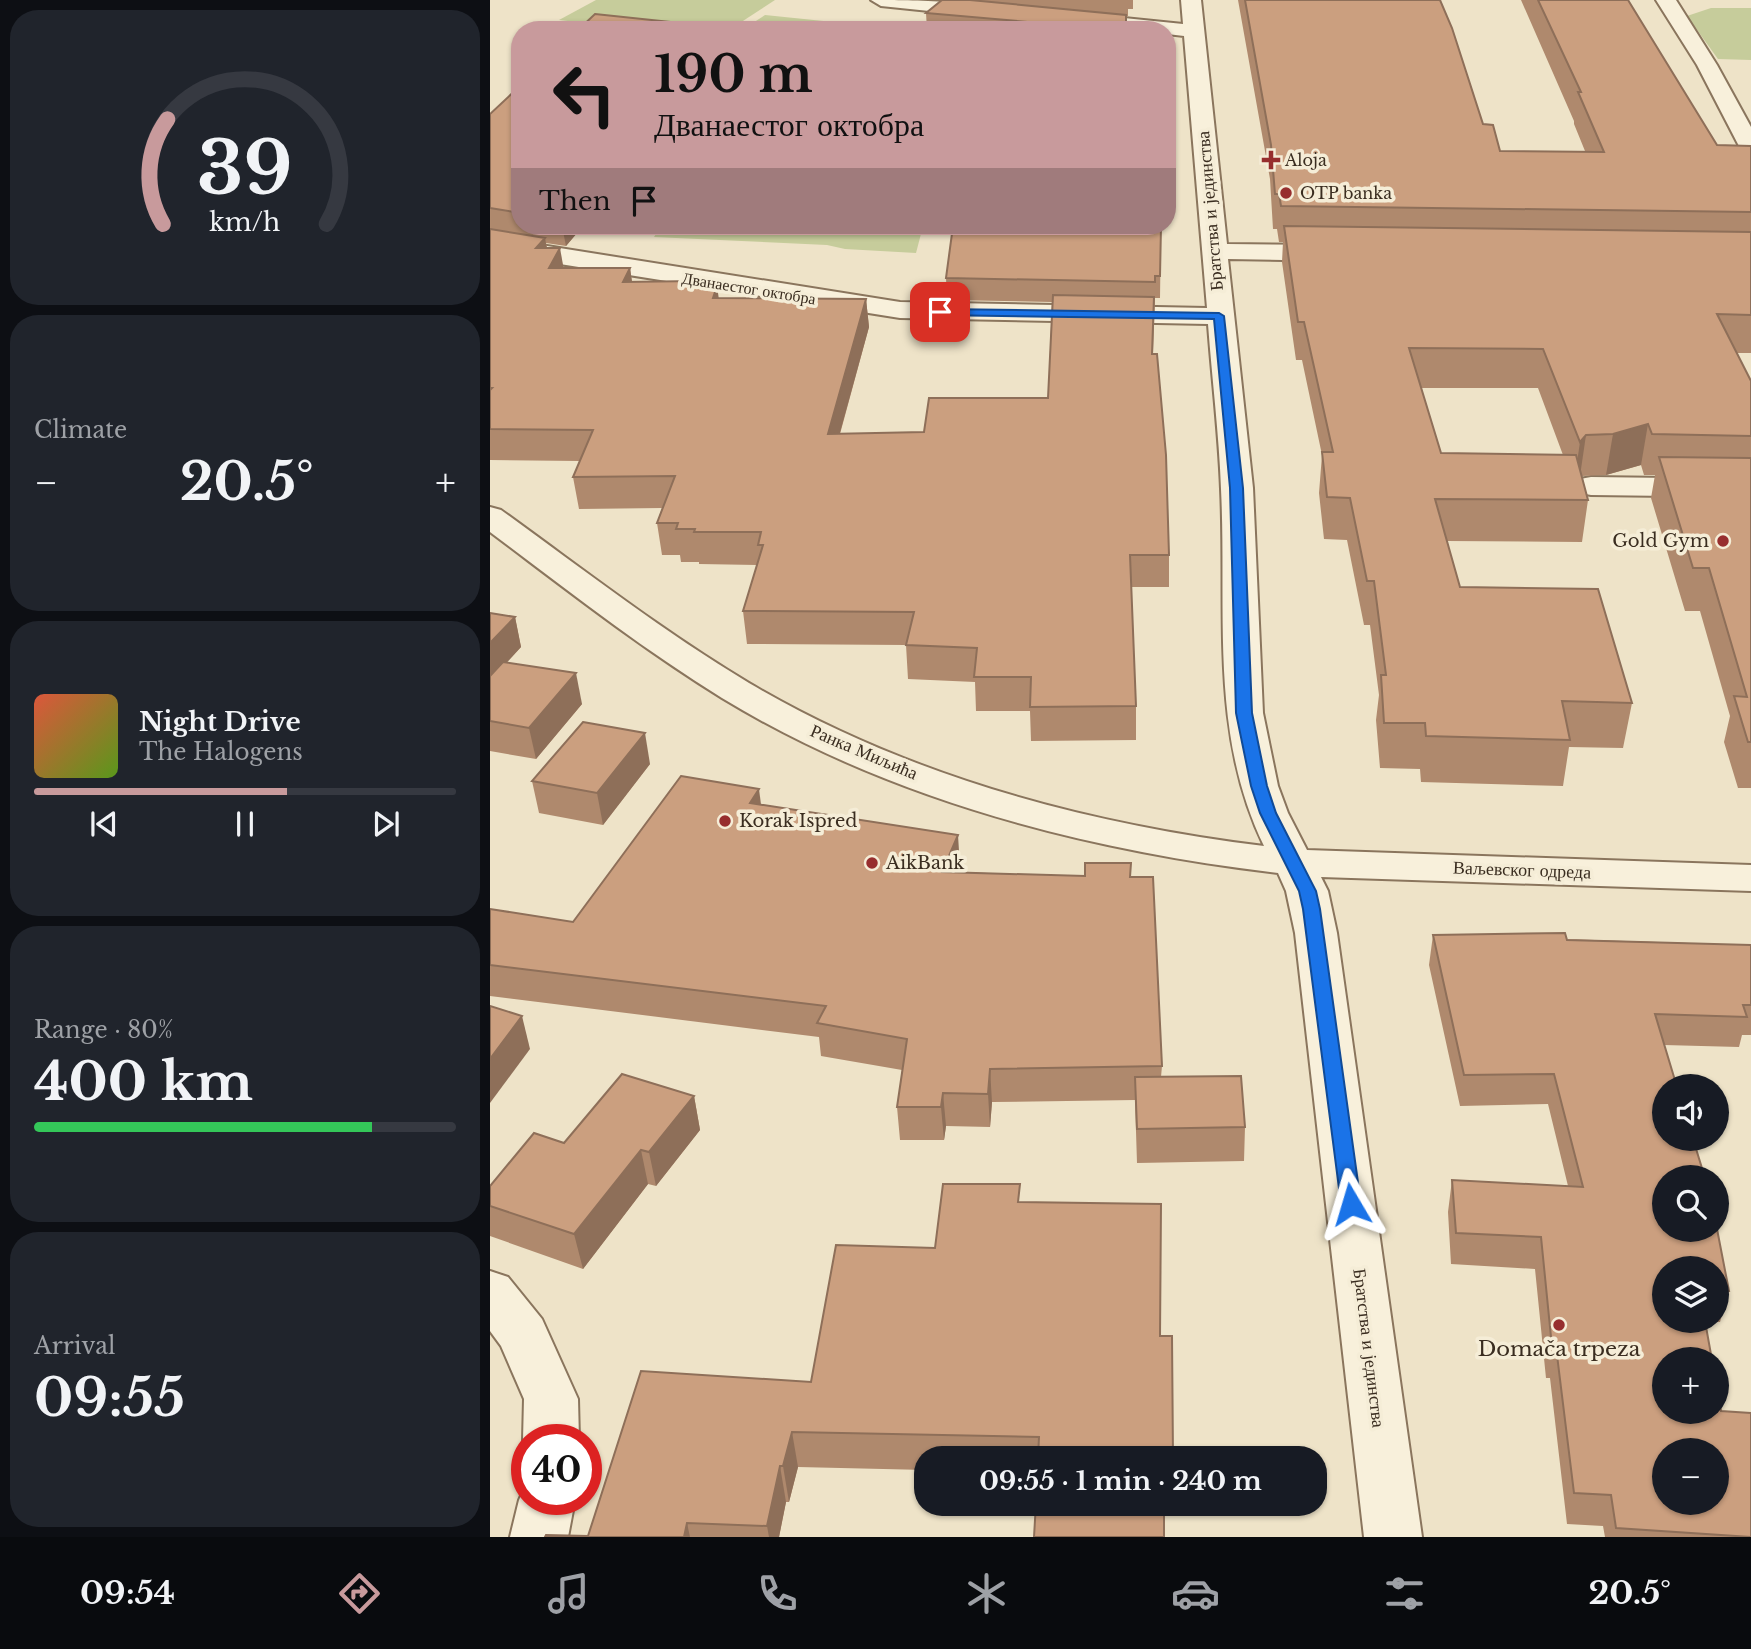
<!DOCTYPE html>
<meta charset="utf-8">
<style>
:root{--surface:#171b24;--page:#20242c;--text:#f1f3f6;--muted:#9ea1a6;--line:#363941;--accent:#c89a9c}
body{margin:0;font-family:"Libre Baskerville",serif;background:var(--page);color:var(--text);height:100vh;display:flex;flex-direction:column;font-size:26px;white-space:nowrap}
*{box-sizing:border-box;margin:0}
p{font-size:23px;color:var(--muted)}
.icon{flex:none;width:38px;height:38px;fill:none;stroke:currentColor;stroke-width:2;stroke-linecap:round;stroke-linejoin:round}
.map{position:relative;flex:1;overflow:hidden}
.panel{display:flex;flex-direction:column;gap:10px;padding:10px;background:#0d0f14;width:490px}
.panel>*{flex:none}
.banner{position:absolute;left:21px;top:21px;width:665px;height:214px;border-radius:28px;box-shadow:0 2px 5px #0004;background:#c89a9c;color:#111;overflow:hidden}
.tools{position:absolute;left:1162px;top:1074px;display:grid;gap:14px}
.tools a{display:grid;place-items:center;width:77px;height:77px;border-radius:50%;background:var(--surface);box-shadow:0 2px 5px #0004;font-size:35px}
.speed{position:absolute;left:21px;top:1424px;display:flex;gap:14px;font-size:35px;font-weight:700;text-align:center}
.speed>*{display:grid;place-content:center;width:91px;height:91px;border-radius:50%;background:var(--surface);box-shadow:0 2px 5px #0004;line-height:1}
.speed .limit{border:10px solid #d22;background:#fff;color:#111}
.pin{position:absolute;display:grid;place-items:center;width:60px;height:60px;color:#fff;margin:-30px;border-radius:14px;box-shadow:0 4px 10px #0006}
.me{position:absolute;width:77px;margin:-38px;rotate:353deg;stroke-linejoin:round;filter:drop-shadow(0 0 5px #0008)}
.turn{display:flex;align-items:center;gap:24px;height:147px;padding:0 28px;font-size:32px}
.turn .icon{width:91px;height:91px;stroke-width:2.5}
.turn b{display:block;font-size:49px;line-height:60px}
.then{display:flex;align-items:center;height:66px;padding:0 28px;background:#0003;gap:14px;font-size:26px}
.big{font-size:52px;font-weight:700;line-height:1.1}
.panel .tile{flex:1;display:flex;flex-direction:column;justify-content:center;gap:10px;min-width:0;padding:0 24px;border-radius:28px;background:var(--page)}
.panel .dial{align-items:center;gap:0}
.dial svg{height:182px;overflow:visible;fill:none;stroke:var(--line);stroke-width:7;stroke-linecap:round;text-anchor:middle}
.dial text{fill:var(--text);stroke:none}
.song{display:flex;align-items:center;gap:21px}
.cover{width:84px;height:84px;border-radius:10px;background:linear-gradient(135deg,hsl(10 70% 55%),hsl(90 70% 35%))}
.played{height:7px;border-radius:4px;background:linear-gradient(90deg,var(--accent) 60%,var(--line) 60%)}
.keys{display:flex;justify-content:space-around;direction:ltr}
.heat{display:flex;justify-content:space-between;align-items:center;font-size:38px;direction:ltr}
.charge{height:10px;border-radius:5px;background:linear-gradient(90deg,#34c759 80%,var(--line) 0)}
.trip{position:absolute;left:424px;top:1446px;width:413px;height:70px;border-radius:28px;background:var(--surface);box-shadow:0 2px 5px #0004;font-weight:700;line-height:70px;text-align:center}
.tab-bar{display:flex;height:112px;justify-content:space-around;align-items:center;background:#090b0e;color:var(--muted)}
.tab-bar .icon{width:49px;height:49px}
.tab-bar .selected{color:var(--accent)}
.tab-bar b{font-size:32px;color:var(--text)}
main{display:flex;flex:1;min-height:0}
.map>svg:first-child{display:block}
.green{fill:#c6cc9b}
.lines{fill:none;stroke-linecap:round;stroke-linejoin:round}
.minor-casing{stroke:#8a755d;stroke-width:4}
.minor{fill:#f8f0db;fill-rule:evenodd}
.wall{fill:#af896d;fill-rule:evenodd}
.shaded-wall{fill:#8e6f59}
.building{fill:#cb9f7f;stroke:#8e6f59;stroke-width:2;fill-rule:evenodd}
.route{fill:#1a73e8;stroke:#114b97;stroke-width:2}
.poi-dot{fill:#972e2e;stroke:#f5edd7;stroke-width:2.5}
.labels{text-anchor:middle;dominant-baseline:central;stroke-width:7;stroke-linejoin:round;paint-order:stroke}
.far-poi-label{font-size:16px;fill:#3a2d20;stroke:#f5edd7;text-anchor:start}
.far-street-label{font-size:16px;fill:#3a2d20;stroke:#f5edd7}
.street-label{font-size:18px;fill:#3a2d20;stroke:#f5edd7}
.poi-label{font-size:18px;fill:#3a2d20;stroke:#f5edd7;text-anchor:start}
.near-poi-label{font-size:21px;fill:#3a2d20;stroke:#f5edd7}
</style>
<main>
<section class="panel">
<div class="tile dial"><svg viewBox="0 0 100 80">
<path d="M14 69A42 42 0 1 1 86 69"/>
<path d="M14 69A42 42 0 0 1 16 23" stroke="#c89a9c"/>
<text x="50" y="56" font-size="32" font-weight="700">39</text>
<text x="50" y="72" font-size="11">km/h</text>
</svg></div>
<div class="tile"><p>Climate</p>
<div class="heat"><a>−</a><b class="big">20.5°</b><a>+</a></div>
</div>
<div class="tile">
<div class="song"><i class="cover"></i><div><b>Night Drive</b><p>The Halogens</p></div></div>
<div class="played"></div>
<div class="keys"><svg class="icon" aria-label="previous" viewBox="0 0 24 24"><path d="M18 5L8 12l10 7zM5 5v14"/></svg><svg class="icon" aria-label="pause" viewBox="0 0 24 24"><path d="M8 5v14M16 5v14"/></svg><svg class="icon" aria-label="next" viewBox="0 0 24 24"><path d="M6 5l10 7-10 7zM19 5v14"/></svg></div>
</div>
<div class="tile"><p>Range · 80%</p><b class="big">400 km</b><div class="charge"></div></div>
<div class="tile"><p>Arrival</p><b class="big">09:55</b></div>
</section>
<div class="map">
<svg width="1261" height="1537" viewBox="0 0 1261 1537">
<rect width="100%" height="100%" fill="#eee3c8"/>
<!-- green -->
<g class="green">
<polygon points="106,0 285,0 239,30 155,30 69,20"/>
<polygon points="1221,8 1261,8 1261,60 1228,59 1197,16"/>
<polygon points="275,15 382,26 377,30 252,30"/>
<polygon points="171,226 438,226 432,230 426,253 355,249 337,245 164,237"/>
</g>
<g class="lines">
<!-- minor casing -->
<g class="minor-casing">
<g id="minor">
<path d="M381,0C403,0 496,0 507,11L497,17L391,6Z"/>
<path d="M691,0H711L737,244L845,245L854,248L858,253L854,258L845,261L738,259L763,488L773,713L788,786L798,813L817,850L1261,865V891L831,877L838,891L847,933L932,1537H874L805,933L796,891L788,873C595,850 400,800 232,698C151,648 76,589 0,532V507L11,510C93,569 172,631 259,683C415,775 594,824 774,846C719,733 737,611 731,489C729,434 722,379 718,324L410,318L0,253V237L410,302L717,308L694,36L677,34V30C657,30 587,33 575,19L585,13L693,24Z"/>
<polygon points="1166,0 1186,0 1227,65 1261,127 1261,155 1253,153 1250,148 1207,65"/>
<polygon points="1101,477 1261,479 1261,497 1101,495 1090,493 1085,486 1090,479"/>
<polygon points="0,1271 18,1277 52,1319 88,1399 89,1440 37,1440 37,1447 33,1440 34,1399 11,1346 0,1331"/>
<polygon points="37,1482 37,1500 85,1500 78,1537 20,1537 29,1500"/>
</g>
</g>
<!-- minor -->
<use href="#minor" class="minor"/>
</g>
<!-- wall -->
<g class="wall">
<polygon points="452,0 643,0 643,9 638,9 638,16 636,16 636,30 437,30 436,13"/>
<path d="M748,0H950L993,124L1010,151H1095L1084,124V121L1031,0H1138L1227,145L1261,146V353H1247L1261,381V788H1248L1234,742L1240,716L1210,611H1195L1161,498L1165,475H1154L1151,465L1116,475L1092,476L1098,500L1092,542L957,541L970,587L1142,703L1133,748L1079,747L1073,786L931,782L930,769L890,768L886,720L889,695L880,625H874L857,540L834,539L829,493L832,455L812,360H806L792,262L793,242H789L787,229H783L780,179ZM931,388H1048L1073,455L951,453Z"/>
<polygon points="30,86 30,226 93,226 76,246 56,243 57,248 74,268 140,268 142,282 206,286 229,298 376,299 379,327 350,434 434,432 558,398 562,302 457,300 456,278 671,226 670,298 665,298 663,354 679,555 679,587 641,587 646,706 646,740 541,741 540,711 486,711 485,682 418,679 416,645 257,644 253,611 267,565 209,564 209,562 191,562 190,555 172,555 167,523 172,508 89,509 83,477 90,461 0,460 0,114"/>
<polygon points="0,613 25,617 31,647 17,662 92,704 46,759 0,751"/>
<polygon points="160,764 113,825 49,813 42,781"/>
<polygon points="271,805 470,867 468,872 595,876 641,863 641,877 672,1066 671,1077 755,1127 754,1161 647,1163 645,1100 502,1102 500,1127 456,1126 454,1140 410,1140 407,1107 412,1070 331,1056 329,1037 0,996 0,909 83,922"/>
<path d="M943,935L1261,945V1035H1252L1249,1047L1174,1045L1239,1291L1230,1322H1215L1231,1411L1261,1537H1115L1113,1526L1077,1524L1060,1378H1056L1045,1269L961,1264L958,1212L962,1180L1078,1186L1058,1104L970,1106L939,965ZM1227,1269V1321H1174Z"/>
<polygon points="204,1096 210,1130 166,1186 158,1184 93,1269 0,1236 0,1186 74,1143"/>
<polygon points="531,1202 670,1336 683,1458 436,1458 436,1470 308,1467 299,1502 296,1502 289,1537 55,1537 98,1536 321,1382 445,1248"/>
<polygon points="546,1503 683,1503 683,1511 674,1511"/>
</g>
<!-- shaded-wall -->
<g class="shaded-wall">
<polygon points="72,226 93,226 76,246"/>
<polygon points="55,238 60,265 46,248"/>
<polygon points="70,248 75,276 59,268"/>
<polygon points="140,268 144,296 133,282"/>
<polygon points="227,286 231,314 223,298"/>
<polygon points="376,299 379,327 341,465 338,434"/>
<polygon points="1158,424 1151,465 1116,475 1123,434"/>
<polygon points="1096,435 1090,476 1084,483 1090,442"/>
<polygon points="25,617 31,647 0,681 0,643"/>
<polygon points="86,673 92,704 46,759 39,728"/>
<polygon points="155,733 160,764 113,825 107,793"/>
<polygon points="269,789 273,820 260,803"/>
<polygon points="468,835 470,867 455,904 452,872"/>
<polygon points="32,1016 40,1049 0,1103 0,1059"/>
<polygon points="500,1069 502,1102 500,1127 498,1094"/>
<polygon points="453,1093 456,1126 454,1140 451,1107"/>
<polygon points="204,1096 210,1130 166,1186 159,1152"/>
<polygon points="151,1150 158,1184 93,1269 84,1234"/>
<polygon points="302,1432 308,1467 299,1502 293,1466"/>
<polygon points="290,1466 296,1502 289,1537 279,1537 277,1526"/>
<polygon points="197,1523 200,1537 194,1537"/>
</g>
<!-- building -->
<g class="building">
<polygon points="452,0 480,0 636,15 636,30 569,30 534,26 538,22 436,13"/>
<polygon points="755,0 950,0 962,28 993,124 1003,125 1010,151 1114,152 1088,92 1091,92 1048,0 1138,0 1227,145 1261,146 1261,212 791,206 789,194 785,194 781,145"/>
<polygon points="105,14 228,27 225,30 88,30"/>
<polygon points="30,86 30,213 0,208 0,114"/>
<polygon points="463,226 671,226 670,276 665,276 665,282 456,278"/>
<polygon points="794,226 1261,232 1261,315 1227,314 1261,381 1261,436 1162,434 1158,424 1123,434 1096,435 1090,442 1053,349 919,348 951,453 1086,455 1098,500 945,499 970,587 1108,589 1142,703 1072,701 1080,740 936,736 935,723 894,723 891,675 896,675 884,581 877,581 860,498 837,497 832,452 843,452 814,322 808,322"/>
<polygon points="0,229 55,238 46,248 70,248 59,268 140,268 133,282 205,281 204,286 227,286 223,298 376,299 338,434 434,432 439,398 558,398 563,295 664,297 662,354 667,354 676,455 679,555 640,555 646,706 540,707 541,677 484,677 487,648 416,645 424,612 253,611 273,545 268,545 271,532 204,532 205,529 186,529 188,523 167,523 185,476 83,477 103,430 0,429 0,390 2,388 0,388"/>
<polygon points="1169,457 1261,458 1261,742 1258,742 1244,696 1257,697 1219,568 1203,568"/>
<polygon points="0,613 25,617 0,643"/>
<polygon points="13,662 86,673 39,728 0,721 0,676"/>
<polygon points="93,722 155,733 107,793 42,781"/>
<polygon points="191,776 269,789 260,803 468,835 452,872 595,876 595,863 641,863 640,877 663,877 672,1066 500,1069 498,1094 453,1093 451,1107 407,1107 417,1039 327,1023 336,1006 0,965 0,909 83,922"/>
<path d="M1075,933L1077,940L1261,945V1005H1253L1257,1017L1165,1014L1187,1087H1174V1139H1203L1215,1178H1174V1230H1227V1229L1239,1291L1227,1290V1269H1174V1321H1215L1222,1360H1174V1412H1227V1386L1231,1411L1261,1413V1537L1126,1528L1121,1495L1084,1493L1066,1347H1062L1051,1237L966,1233L962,1180L1093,1187L1064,1074L974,1075L943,935ZM1174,1451H1227V1503H1174Z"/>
<polygon points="0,1006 32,1016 0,1059"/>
<polygon points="132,1074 204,1096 159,1152 151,1150 84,1234 0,1206 0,1186 44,1133 74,1143"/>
<polygon points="751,1076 755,1127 647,1129 645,1077"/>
<polygon points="453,1184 530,1184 528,1202 671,1204 670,1336 682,1336 683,1458 548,1458 549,1437 302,1432 293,1466 290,1466 277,1526 197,1523 194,1537 55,1537 56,1535 98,1536 151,1371 321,1382 346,1245 445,1248"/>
<polygon points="546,1503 674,1503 674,1537 544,1537"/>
</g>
<!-- route -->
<polygon class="route" points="450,309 729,313 734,316 753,488 762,713 777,786 786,813 826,891 830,909 871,1204 868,1209 861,1212 854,1209 851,1204 813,909 809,891 770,813 761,786 746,713 740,488 724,319 446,315 446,310"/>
<!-- markers -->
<g class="poi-dot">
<path d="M777.5 149.5h7v7h7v7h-7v7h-7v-7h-7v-7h7z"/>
<circle cx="796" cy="193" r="7"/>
<circle cx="1233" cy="541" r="7"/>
<circle cx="235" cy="821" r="7"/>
<circle cx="382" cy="863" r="7"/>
<circle cx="1069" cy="1325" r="7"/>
</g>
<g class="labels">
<!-- far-poi labels -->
<g class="far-poi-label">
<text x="795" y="160">Aloja</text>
<text x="810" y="193">OTP banka</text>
</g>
<!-- far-street labels -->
<g class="far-street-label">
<text transform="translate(259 288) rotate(9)">Дванаестог октобра</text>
</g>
<!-- street labels -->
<g class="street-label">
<text transform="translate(720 211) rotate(-95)">Братства и јединства</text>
<text transform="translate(374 752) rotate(23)">Ранка Миљића</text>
<text transform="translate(1032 870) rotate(2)">Ваљевског одреда</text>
<text transform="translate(879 1348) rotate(83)">Братства и јединства</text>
</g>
<!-- poi labels -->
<g class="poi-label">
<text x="1219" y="541" text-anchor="end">Gold Gym</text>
<text x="249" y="821">Korak Ispred</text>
<text x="396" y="863">AikBank</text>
</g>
<!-- near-poi labels -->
<g class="near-poi-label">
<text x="1069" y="1349">Domača trpeza</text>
</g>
</g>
</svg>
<div class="tools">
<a><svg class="icon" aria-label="sound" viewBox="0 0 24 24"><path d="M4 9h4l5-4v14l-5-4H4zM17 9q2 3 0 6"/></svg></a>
<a><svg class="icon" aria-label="search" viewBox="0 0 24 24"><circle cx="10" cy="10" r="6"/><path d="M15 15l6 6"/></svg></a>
<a><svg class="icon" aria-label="layers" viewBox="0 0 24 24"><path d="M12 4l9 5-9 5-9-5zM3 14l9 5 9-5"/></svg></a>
<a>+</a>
<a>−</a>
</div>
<div class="speed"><div class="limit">40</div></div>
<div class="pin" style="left:450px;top:312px;background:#d93025"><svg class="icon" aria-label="arrive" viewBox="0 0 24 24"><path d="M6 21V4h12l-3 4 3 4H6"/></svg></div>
<svg class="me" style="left:861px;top:1204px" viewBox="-20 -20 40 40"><path d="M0-17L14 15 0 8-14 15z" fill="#1a73e8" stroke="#fff" stroke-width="4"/></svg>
<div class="trip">09:55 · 1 min · 240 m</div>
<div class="banner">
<div class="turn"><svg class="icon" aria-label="left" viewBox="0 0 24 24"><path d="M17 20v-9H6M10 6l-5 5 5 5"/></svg><div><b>190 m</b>Дванаестог октобра</div></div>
<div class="then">Then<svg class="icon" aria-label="arrive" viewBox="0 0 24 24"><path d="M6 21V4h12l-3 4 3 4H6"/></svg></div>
</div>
</div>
</main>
<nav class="tab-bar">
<b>09:54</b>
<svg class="icon selected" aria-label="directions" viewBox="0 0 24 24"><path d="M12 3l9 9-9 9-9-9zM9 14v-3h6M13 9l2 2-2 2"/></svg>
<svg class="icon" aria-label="music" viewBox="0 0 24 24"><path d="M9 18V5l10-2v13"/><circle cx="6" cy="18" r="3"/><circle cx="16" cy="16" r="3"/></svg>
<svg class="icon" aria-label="phone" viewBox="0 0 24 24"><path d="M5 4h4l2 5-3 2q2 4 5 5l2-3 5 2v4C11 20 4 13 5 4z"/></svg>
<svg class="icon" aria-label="climate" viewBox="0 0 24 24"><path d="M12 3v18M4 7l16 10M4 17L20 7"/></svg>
<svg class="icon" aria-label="car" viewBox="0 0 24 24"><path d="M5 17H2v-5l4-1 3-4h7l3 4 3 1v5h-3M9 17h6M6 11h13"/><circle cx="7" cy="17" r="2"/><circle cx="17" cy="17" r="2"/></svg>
<svg class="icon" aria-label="filters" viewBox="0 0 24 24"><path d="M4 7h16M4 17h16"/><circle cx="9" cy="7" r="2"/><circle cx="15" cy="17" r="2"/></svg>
<b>20.5°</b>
</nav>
